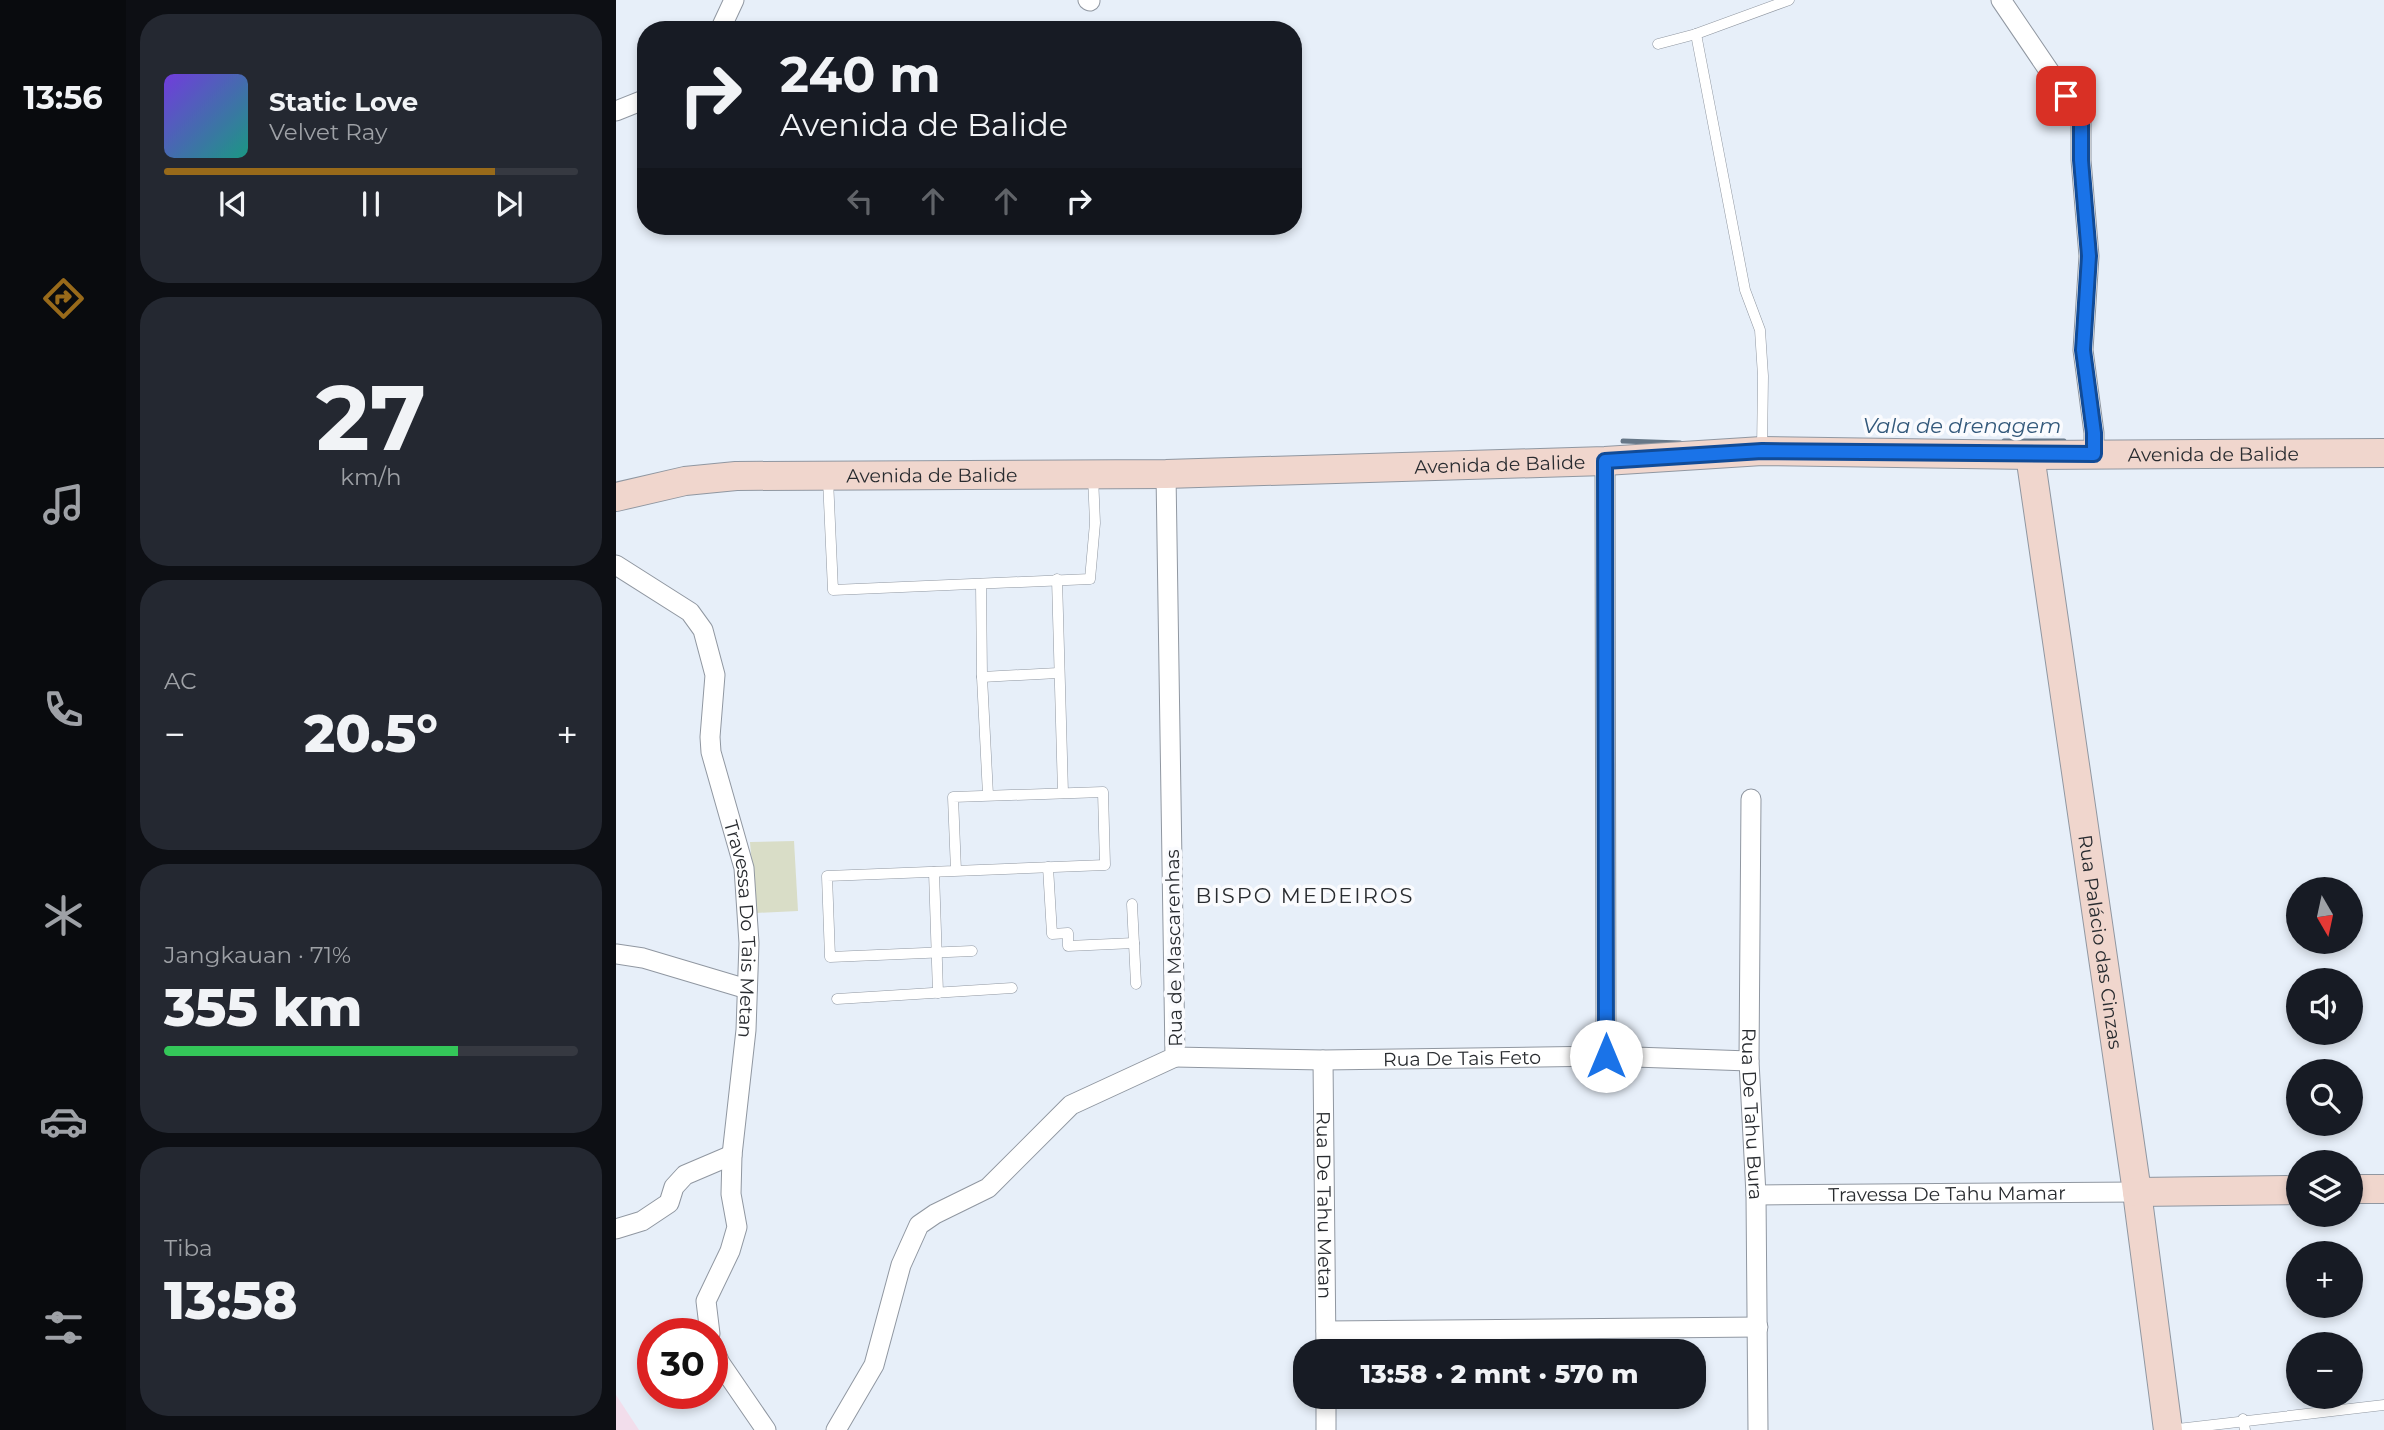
<!DOCTYPE html>
<html lang="id">
<meta charset="utf-8">
<style>
:root{--surface:#171b24;--page:#242831;--text:#f1f3f6;--muted:#9ea1a6;--line:#363941;--accent:#986a1a}
body{margin:0;font-family:Montserrat,sans-serif;background:var(--page);color:var(--text);height:100vh;display:flex;flex-direction:column;font-size:26px;white-space:nowrap}
*{box-sizing:border-box;margin:0}
p{font-size:23px;color:var(--muted)}
.icon{flex:none;width:38px;height:38px;fill:none;stroke:currentColor;stroke-width:2;stroke-linecap:round;stroke-linejoin:round}
.map{position:relative;flex:1;overflow:hidden}
.side{display:flex;flex-direction:column;gap:14px;padding:14px;background:#0d0f14;width:490px}
.side>*{flex:none}
.hud{position:absolute;left:21px;top:21px;width:665px;height:214px;border-radius:28px;box-shadow:0 4px 10px #0003;background:#171b24;color:var(--text);overflow:hidden}
.needle{width:46px;rotate:171deg}
.fabs{position:absolute;left:1670px;top:877px;display:grid;gap:14px}
.fabs a{display:grid;place-items:center;width:77px;height:77px;border-radius:50%;background:var(--surface);box-shadow:0 4px 10px #0003;font-size:35px}
.speed{position:absolute;left:21px;top:1318px;display:flex;gap:14px;font-size:35px;font-weight:700;text-align:center}
.speed>*{display:grid;place-content:center;width:91px;height:91px;border-radius:50%;background:var(--surface);box-shadow:0 4px 10px #0003;line-height:1}
.speed .limit{border:10px solid #d22;background:#fff;color:#111}
.pin{position:absolute;display:grid;place-items:center;width:60px;height:60px;color:#fff;margin:-30px;border-radius:14px;box-shadow:0 4px 10px #0006}
.me{position:absolute;width:77px;margin:-38px;rotate:0deg;stroke-linejoin:round;filter:drop-shadow(0 0 5px #0008)}
.turn{display:flex;align-items:center;gap:24px;height:147px;padding:0 28px;font-size:32px}
.turn .icon{width:91px;height:91px;stroke-width:2.5}
.turn b{display:block;font-size:49px;line-height:60px}
.lanes{display:flex;align-items:center;height:66px;padding:0 28px;background:#0003;justify-content:center;gap:35px;direction:ltr}
.lanes .off{opacity:.35}
.big{font-size:52px;font-weight:800;line-height:1.1}
.side .widget{flex:1;display:flex;flex-direction:column;justify-content:center;gap:10px;min-width:0;padding:0 24px;border-radius:28px;background:var(--page)}
.side .dial{align-items:center;gap:0}
.dial b{font-size:91px;line-height:1}
.song{display:flex;align-items:center;gap:21px}
.cover{width:84px;height:84px;border-radius:10px;background:linear-gradient(135deg,hsl(260 70% 55%),hsl(170 70% 35%))}
.played{height:7px;border-radius:4px;background:linear-gradient(90deg,var(--accent) 80%,var(--line) 80%)}
.keys{display:flex;justify-content:space-around;direction:ltr}
.heat{display:flex;justify-content:space-between;align-items:center;font-size:38px;direction:ltr}
.charge{height:10px;border-radius:5px;background:linear-gradient(90deg,#34c759 71%,var(--line) 0)}
.trip{position:absolute;left:677px;top:1339px;width:413px;height:70px;border-radius:28px;background:var(--surface);box-shadow:0 4px 10px #0003;font-weight:800;line-height:70px;text-align:center}
main{display:flex;flex:1;min-height:0}
.tab-bar{display:flex;flex-direction:column;width:126px;justify-content:space-around;align-items:center;background:#090b0e;color:var(--muted)}
.tab-bar .icon{width:49px;height:49px}
.tab-bar .current{color:var(--accent)}
.tab-bar b{font-size:32px;color:var(--text)}
.map>svg:first-child{display:block}
.education{fill:#f2ddeb}
.park{fill:#d9ddc7}
.lines{fill:none;stroke-linecap:round;stroke-linejoin:round}
.stream{stroke:#667787;stroke-width:5}
.lane-casing{stroke:#9097a1;stroke-width:11}
.street-casing{stroke:#9097a1;stroke-width:21}
.secondary-casing{stroke:#9097a1;stroke-width:30}
.lane{stroke:#fff;stroke-width:10}
.street{stroke:#fff;stroke-width:19}
.secondary{stroke:#f0d6cd;stroke-width:28}
.route-casing{stroke:#114b97;stroke-width:18}
.route{stroke:#1a73e8;stroke-width:12}
.labels{text-anchor:middle;dominant-baseline:central;stroke-width:7;stroke-linejoin:round;paint-order:stroke}
.street-label{font-size:19px;fill:#292c30;stroke:#fafbfe}
.water-label{font-size:21px;font-style:italic;fill:#33597b;stroke:#fafbfe}
.neighbourhood-label{font-size:21px;letter-spacing:2px;fill:#292c30;stroke:#fafbfe}
</style>
<main>
<nav class="tab-bar">
<b>13:56</b>
<svg class="icon current" aria-label="directions" viewBox="0 0 24 24"><path d="M12 3l9 9-9 9-9-9zM9 14v-3h6M13 9l2 2-2 2"/></svg>
<svg class="icon" aria-label="music" viewBox="0 0 24 24"><path d="M9 18V5l10-2v13"/><circle cx="6" cy="18" r="3"/><circle cx="16" cy="16" r="3"/></svg>
<svg class="icon" aria-label="phone" viewBox="0 0 24 24"><path d="M5 4h4l2 5-3 2q2 4 5 5l2-3 5 2v4C11 20 4 13 5 4z"/></svg>
<svg class="icon" aria-label="climate" viewBox="0 0 24 24"><path d="M12 3v18M4 7l16 10M4 17L20 7"/></svg>
<svg class="icon" aria-label="car" viewBox="0 0 24 24"><path d="M5 17H2v-5l4-1 3-4h7l3 4 3 1v5h-3M9 17h6M6 11h13"/><circle cx="7" cy="17" r="2"/><circle cx="17" cy="17" r="2"/></svg>
<svg class="icon" aria-label="filters" viewBox="0 0 24 24"><path d="M4 7h16M4 17h16"/><circle cx="9" cy="7" r="2"/><circle cx="15" cy="17" r="2"/></svg>
</nav>
<section class="side">
<div class="widget">
<div class="song"><i class="cover"></i><div><b>Static Love</b><p>Velvet Ray</p></div></div>
<div class="played"></div>
<div class="keys"><svg class="icon" aria-label="previous" viewBox="0 0 24 24"><path d="M18 5L8 12l10 7zM5 5v14"/></svg><svg class="icon" aria-label="pause" viewBox="0 0 24 24"><path d="M8 5v14M16 5v14"/></svg><svg class="icon" aria-label="next" viewBox="0 0 24 24"><path d="M6 5l10 7-10 7zM19 5v14"/></svg></div>
</div>
<div class="widget dial"><b>27</b><p>km/h</p></div>
<div class="widget"><p>AC</p>
<div class="heat"><a>−</a><b class="big">20.5°</b><a>+</a></div>
</div>
<div class="widget"><p>Jangkauan · 71%</p><b class="big">355 km</b><div class="charge"></div></div>
<div class="widget"><p>Tiba</p><b class="big">13:58</b></div>
</section>
<div class="map">
<svg width="1768" height="1430" viewBox="0 0 1768 1430">
<rect width="100%" height="100%" fill="#e7eff9"/>
<!-- education -->
<polygon class="education" points="0,1395 23,1430 0,1430"/>
<!-- park -->
<polygon class="park" points="178,841 182,911 140,913 134,842"/>
<g class="lines">
<!-- stream -->
<g class="stream">
<polyline points="1007,441 1064,443"/>
<polyline points="1388,441 1448,441"/>
</g>
<!-- lane casing -->
<g class="lane-casing">
<g id="lane">
<polyline points="1080,34 1129,290 1144,330 1147,376 1146,450"/>
<polyline points="1042,44 1080,34 1173,0"/>
<polyline points="212,479 217,590 474,579 479,523 477,476"/>
<polyline points="441,579 447,793"/>
<polyline points="365,584 366,677"/>
<polyline points="372,795 366,677 442,673"/>
<polyline points="432,867 436,934 452,933 452,946 518,943"/>
<polyline points="340,871 337,797 487,792 489,865 211,876 214,957 356,951"/>
<polyline points="318,872 322,993"/>
<polyline points="516,904 520,984"/>
<polyline points="221,999 396,988"/>
<polyline points="1627,1419 1629,1430"/>
<polyline points="1553,1430 1768,1405"/>
</g>
</g>
<!-- street casing -->
<g class="street-casing">
<g id="street">
<polyline points="472,0 474,1"/>
<polyline points="1385,0 1465,118 1465,160 1473,256 1467,350 1478,433 1478,454"/>
<polyline points="104,30 118,0"/>
<polyline points="0,111 30,99"/>
<polyline points="989,461 990,1056"/>
<path id="s1" d="M0,565L74,612L87,630L99,675L94,737L95,752L128,868L133,943L130,1030L116,1155L115,1194L121,1227L114,1251L90,1301L94,1334"/>
<path id="s2" d="M1135,799L1133,1061L1140,1195L1142,1430"/>
<polyline points="0,954 27,958 131,989"/>
<path id="s3" d="M559,1057L707,1060L990,1056L1133,1061"/>
<path id="s4" d="M707,1060L710,1351"/>
<path id="s5" d="M1140,1195L1521,1192"/>
<polyline points="0,1229 26,1221 53,1203 58,1187 69,1175 116,1155"/>
<polyline points="710,1331 1142,1327"/>
<polyline points="96,1344 104,1363 150,1430"/>
<polyline points="710,1396 710,1430"/>
<polyline points="220,1430 258,1365 285,1265 303,1225 319,1214 372,1188 455,1105 559,1057 550,474"/>
</g>
</g>
<!-- secondary casing -->
<g class="secondary-casing">
<g id="secondary">
<path id="s6" d="M1414,455L1521,1192L1552,1430"/>
<path id="s7" d="M0,497L69,481L120,476L550,474L989,461L1146,451L1414,455L1768,453"/>
<polyline points="1734,1189 1768,1189"/>
<polyline points="1521,1192 1682,1190"/>
</g>
</g>
<!-- lane -->
<use href="#lane" class="lane"/>
<!-- street -->
<use href="#street" class="street"/>
<!-- secondary -->
<use href="#secondary" class="secondary"/>
</g>
<g class="lines">
<!-- route casing -->
<g class="route-casing">
<polyline id="route" points="990,1056 989,461 1146,451 1478,454 1478,433 1467,350 1473,256 1465,160 1465,118 1450,96"/>
</g>
<!-- route -->
<use href="#route" class="route"/>
</g>
<g class="labels">
<!-- street labels -->
<g class="street-label">
<text stroke="none"><textPath href="#s7" startOffset="1600">Avenida de Balide</textPath></text>
<text stroke="none"><textPath href="#s7" startOffset="886">Avenida de Balide</textPath></text>
<text stroke="none"><textPath href="#s7" startOffset="318">Avenida de Balide</textPath></text>
<text stroke="none"><textPath href="#s1" startOffset="415">Travessa Do Tais Metan</textPath></text>
<text stroke="none"><textPath href="#s6" startOffset="492">Rua Palácio das Cinzas</textPath></text>
<text transform="translate(558 948) rotate(-91)">Rua de Mascarenhas</text>
<text stroke="none"><textPath href="#s3" startOffset="287">Rua De Tais Feto</textPath></text>
<text stroke="none"><textPath href="#s2" startOffset="315">Rua De Tahu Bura</textPath></text>
<text stroke="none"><textPath href="#s5" startOffset="191">Travessa De Tahu Mamar</textPath></text>
<text stroke="none"><textPath href="#s4" startOffset="145">Rua De Tahu Metan</textPath></text>
</g>
<!-- water labels -->
<g class="water-label">
<text x="1346" y="425">Vala de drenagem</text>
</g>
<!-- neighbourhood labels -->
<g class="neighbourhood-label">
<text x="689" y="895">BISPO MEDEIROS</text>
</g>
</g>
</svg>
<div class="fabs">
<a><svg class="needle" viewBox="-14 -14 28 28"><path d="M0-13l5 13h-10z" fill="#e53935"/><path d="M0 13l5-13h-10z" fill="#9ea1a6"/></svg></a>
<a><svg class="icon" aria-label="sound" viewBox="0 0 24 24"><path d="M4 9h4l5-4v14l-5-4H4zM17 9q2 3 0 6"/></svg></a>
<a><svg class="icon" aria-label="search" viewBox="0 0 24 24"><circle cx="10" cy="10" r="6"/><path d="M15 15l6 6"/></svg></a>
<a><svg class="icon" aria-label="layers" viewBox="0 0 24 24"><path d="M12 4l9 5-9 5-9-5zM3 14l9 5 9-5"/></svg></a>
<a>+</a>
<a>−</a>
</div>
<div class="speed"><div class="limit">30</div></div>
<div class="pin" style="left:1450px;top:96px;background:#d93025"><svg class="icon" aria-label="arrive" viewBox="0 0 24 24"><path d="M6 21V4h12l-3 4 3 4H6"/></svg></div>
<svg class="me" style="left:990px;top:1056px" viewBox="-20 -20 40 40"><circle r="19" fill="#fff"/><path d="M0-13L10 11 0 6-10 11z" fill="#1a73e8"/></svg>
<div class="trip">13:58 · 2 mnt · 570 m</div>
<div class="hud">
<div class="turn"><svg class="icon" aria-label="right" viewBox="0 0 24 24"><path d="M7 20v-9h11M14 6l5 5-5 5"/></svg><div><b>240 m</b>Avenida de Balide</div></div>
<div class="lanes"><svg class="icon off" aria-label="left" viewBox="0 0 24 24"><path d="M17 20v-9H6M10 6l-5 5 5 5"/></svg><svg class="icon off" aria-label="ahead" viewBox="0 0 24 24"><path d="M12 20V5M6 11l6-6 6 6"/></svg><svg class="icon off" aria-label="ahead" viewBox="0 0 24 24"><path d="M12 20V5M6 11l6-6 6 6"/></svg><svg class="icon" aria-label="right" viewBox="0 0 24 24"><path d="M7 20v-9h11M14 6l5 5-5 5"/></svg></div>
</div>
</div>
</main>
